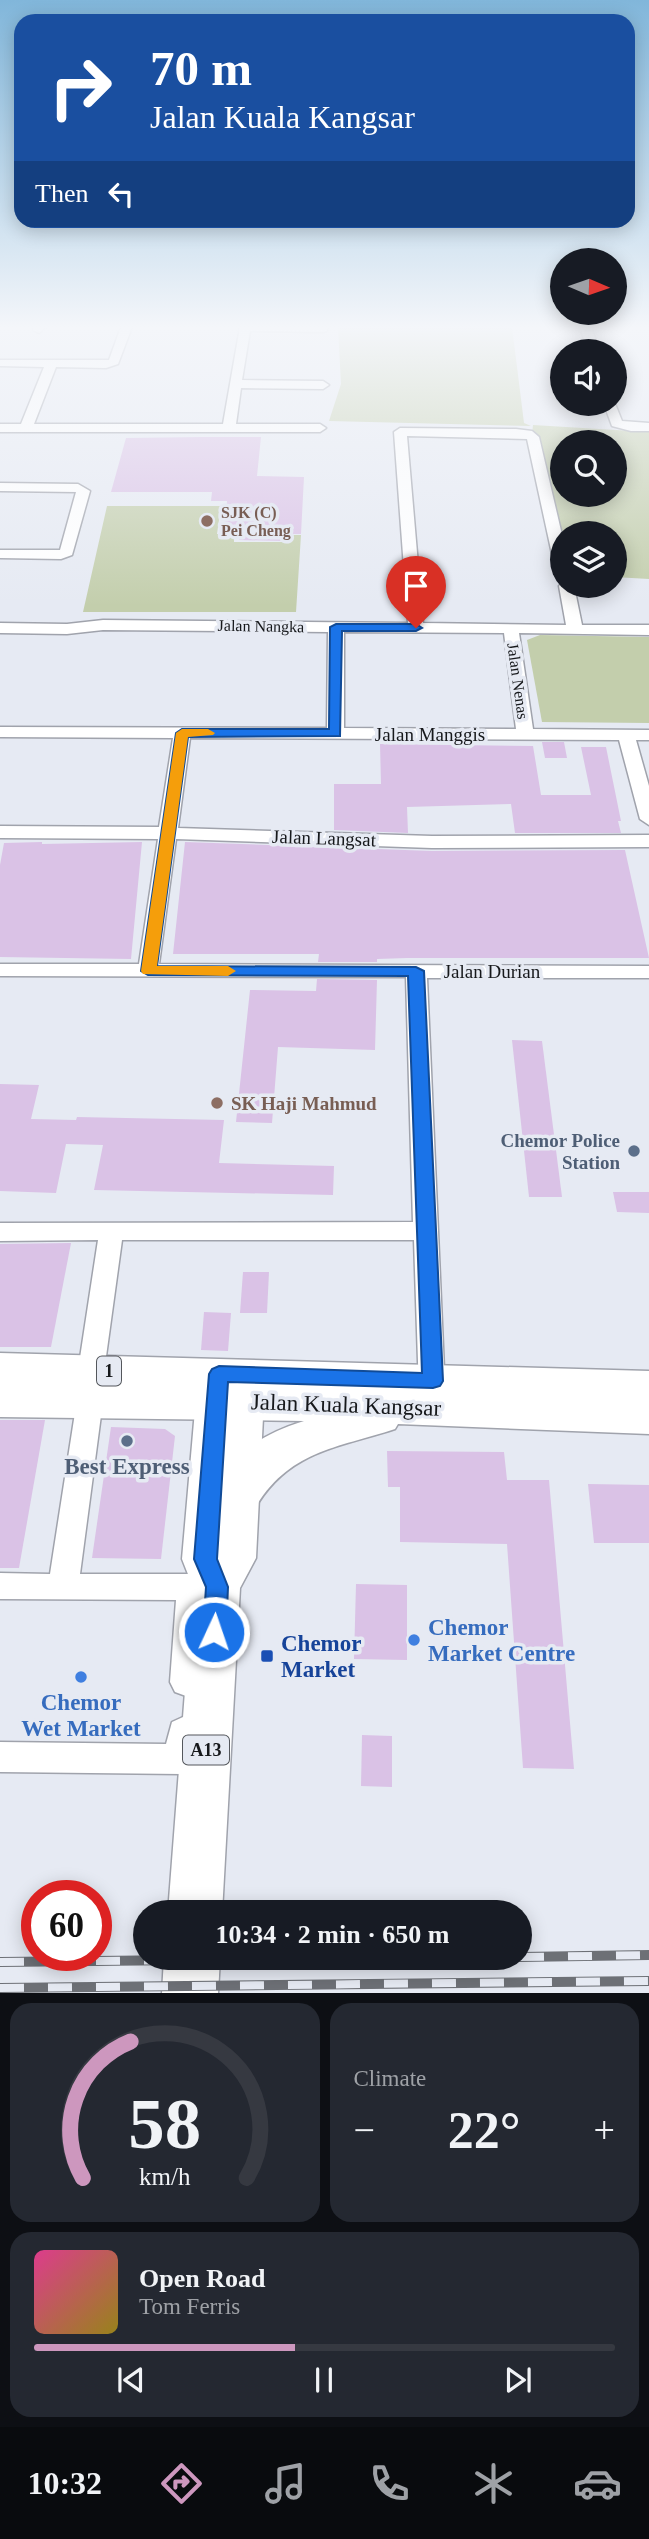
<!DOCTYPE html>
<meta charset="utf-8">
<style>
:root{--surface:#171b24;--page:#242831;--text:#f1f3f6;--muted:#9ea1a6;--line:#363941;--accent:#cd97be}
body{margin:0;font-family:Georgia,serif;background:var(--page);color:var(--text);height:100vh;display:flex;flex-direction:column;font-size:26px;white-space:nowrap}
*{box-sizing:border-box;margin:0}
p{font-size:23px;color:var(--muted)}
.icon{flex:none;width:38px;height:38px;fill:none;stroke:currentColor;stroke-width:2;stroke-linecap:round;stroke-linejoin:round}
.map{position:relative;height:1993px;overflow:hidden}
.drawer{display:flex;flex-direction:column;gap:10px;padding:10px;background:#0d0f14;flex:1}
.drawer>*{flex:none}
.hud{position:absolute;left:14px;top:14px;width:621px;height:214px;border-radius:21px;box-shadow:0 4px 18px #0003;background:#1a4fa0;color:#fff;overflow:hidden}
.needle{width:46px;rotate:92deg}
.fabs{position:absolute;left:550px;top:248px;display:grid;gap:14px}
.fabs a{display:grid;place-items:center;width:77px;height:77px;border-radius:50%;background:var(--surface);box-shadow:0 4px 18px #0003;font-size:35px}
.speed{position:absolute;left:21px;top:1880px;display:flex;gap:14px;font-size:35px;font-weight:700;text-align:center}
.speed>*{display:grid;place-content:center;width:91px;height:91px;border-radius:50%;background:var(--surface);box-shadow:0 4px 18px #0003;line-height:1}
.speed .limit{border:10px solid #d22;background:#fff;color:#111}
.pin{position:absolute;display:grid;place-items:center;width:60px;height:60px;color:#fff;margin:-72px -30px;border-radius:50% 50% 50% 0;rotate:-45deg;box-shadow:0 0 7px #0007}
.pin .icon{rotate:45deg}
.me{position:absolute;width:77px;margin:-38px;rotate:3deg;stroke-linejoin:round;filter:drop-shadow(0 0 5px #0008)}
.turn{display:flex;align-items:center;gap:24px;height:147px;padding:0 21px;font-size:32px}
.turn .icon{width:91px;height:91px;stroke-width:2.5}
.turn b{display:block;font-size:49px;line-height:60px}
.then{display:flex;align-items:center;height:66px;padding:0 21px;background:#0003;gap:14px;font-size:26px}
.big{font-size:52px;font-weight:800;line-height:1.1}
.drawer .tile{flex:1;display:flex;flex-direction:column;justify-content:center;gap:10px;min-width:0;padding:0 24px;border-radius:21px;background:var(--page)}
.drawer .dial{align-items:center;gap:0}
.dial svg{height:182px;overflow:visible;fill:none;stroke:var(--line);stroke-width:7;stroke-linecap:round;text-anchor:middle}
.dial text{fill:var(--text);stroke:none}
.song{display:flex;align-items:center;gap:21px}
.cover{width:84px;height:84px;border-radius:10px;background:linear-gradient(135deg,hsl(330 70% 55%),hsl(50 70% 35%))}
.played{height:7px;border-radius:4px;background:linear-gradient(90deg,var(--accent) 45%,var(--line) 45%)}
.keys{display:flex;justify-content:space-around;direction:ltr}
.heat{display:flex;justify-content:space-between;align-items:center;font-size:38px;direction:ltr}
.drawer .tiles{flex:1;display:grid;gap:10px;grid-template-columns:1fr 1fr}
.tile:last-child{grid-column:span 2}
.trip{position:absolute;left:133px;top:1900px;width:399px;height:70px;border-radius:35px;background:var(--surface);box-shadow:0 4px 18px #0003;font-weight:800;line-height:70px;text-align:center}
.tab-bar{display:flex;height:112px;justify-content:space-around;align-items:center;background:#090b0e;color:var(--muted)}
.tab-bar .icon{width:49px;height:49px}
.tab-bar .on{color:var(--accent)}
.tab-bar b{font-size:32px;color:var(--text)}
.map>svg:first-child{display:block}
.green{fill:#c3ceac;fill-rule:evenodd}
.building{fill:#dac2e6}
.lines{fill:none;stroke-linecap:round;stroke-linejoin:round}
.minor-casing{stroke:#a0a3ac;stroke-width:3}
.primary-casing{stroke:#a0a3ac;stroke-width:3}
.trunk-casing{stroke:#a0a3ac;stroke-width:3}
.minor{fill:#fff;fill-rule:evenodd}
.primary{fill:#fff;fill-rule:evenodd}
.trunk{fill:#fff;fill-rule:evenodd}
.rail-casing{stroke:#6d7076;stroke-width:10}
.rail{stroke:#e6eaf3;stroke-width:8;stroke-dasharray:24;stroke-linecap:butt}
.route{fill:#1a73e8;stroke:#114b97;stroke-width:2}
.slow{fill:#f59e0b}
.education-dot{fill:#8d6e63;stroke:#e6eaf3;stroke-width:2.5}
.service-dot{fill:#5c6f8a;stroke:#e6eaf3;stroke-width:2.5}
.shop-dot{fill:#3f7fe0;stroke:#e6eaf3;stroke-width:2.5}
.transit-dot{fill:#1a4fb4;stroke:#e6eaf3;stroke-width:2.5}
.labels{text-anchor:middle;dominant-baseline:central;stroke-width:7;stroke-linejoin:round;paint-order:stroke}
.far-education-label{font-size:16px;font-weight:bold;fill:#785e54;stroke:#e6eaf3;text-anchor:start}
.far-street-label{font-size:16px;fill:#16181b;stroke:#e6eaf3}
.shield{fill:#e6eaf3;stroke:#54575c;stroke-width:2}
.shield-label{font-size:18px;font-weight:bold;fill:#16181b}
.street-label{font-size:19px;fill:#16181b;stroke:#e6eaf3}
.education-label{font-size:19px;font-weight:bold;fill:#785e54;stroke:#e6eaf3;text-anchor:start}
.service-label{font-size:19px;font-weight:bold;fill:#4e5e75;stroke:#e6eaf3;text-anchor:end}
.near-street-label{font-size:23px;fill:#16181b;stroke:#e6eaf3}
.near-service-label{font-size:23px;font-weight:bold;fill:#4e5e75;stroke:#e6eaf3}
.near-shop-label{font-size:23px;font-weight:bold;fill:#366cbe;stroke:#e6eaf3;text-anchor:start}
.near-transit-label{font-size:23px;font-weight:bold;fill:#164399;stroke:#e6eaf3;text-anchor:start}
</style>
<div class="map">
<svg width="649" height="1993" viewBox="0 0 649 1993">
<rect width="100%" height="100%" fill="#e6eaf3"/>
<!-- green -->
<g class="green">
<polygon points="338,327 512,327 524,423 531,426 329,421 341,384"/>
<path d="M533,425L649,432V579L614,577V534H562V558L532,435ZM562,443H614V495H562Z"/>
<polygon points="107,506 221,506 217,534 234,535 234,542 285,542 286,535 301,535 296,612 83,612"/>
<polygon points="540,635 649,637 649,723 542,722 527,640"/>
</g>
<!-- building -->
<g class="building">
<polygon points="203,437 261,437 257,476 304,477 301,534 283,534 282,541 239,540 240,533 223,534 227,501 211,501 212,492 111,492 126,438"/>
<polygon points="542,742 564,742 567,758 545,758"/>
<polygon points="380,744 533,746 541,795 591,795 581,747 606,747 621,821 618,821 621,833 515,833 511,804 407,807 408,833 334,830 334,784 381,784"/>
<polygon points="42,842 42,844 142,842 131,959 0,957 0,865 4,843"/>
<polygon points="185,842 432,851 625,850 649,958 407,958 377,959 377,962 318,962 319,954 173,954"/>
<polygon points="317,979 377,980 375,1050 278,1047 272,1123 236,1122 250,990 316,991"/>
<polygon points="512,1040 542,1041 562,1197 529,1197"/>
<polygon points="0,1084 39,1085 31,1119 76,1120 77,1117 224,1120 219,1163 334,1166 333,1195 94,1190 103,1145 66,1144 56,1193 0,1191"/>
<polygon points="613,1192 649,1192 649,1213 617,1212"/>
<polygon points="71,1243 51,1347 0,1347 0,1244"/>
<polygon points="243,1272 269,1272 267,1313 240,1313"/>
<polygon points="204,1312 231,1313 228,1351 201,1350"/>
<polygon points="0,1420 45,1420 19,1568 0,1568"/>
<polygon points="111,1427 165,1429 175,1436 161,1559 92,1558"/>
<polygon points="387,1451 504,1452 507,1480 549,1480 574,1769 523,1768 507,1544 400,1542 400,1487 388,1487"/>
<polygon points="588,1484 649,1485 649,1543 594,1543"/>
<polygon points="356,1584 407,1585 407,1660 354,1659"/>
<polygon points="362,1735 392,1736 392,1787 361,1786"/>
</g>
<g class="lines">
<!-- minor casing -->
<g class="minor-casing">
<g id="minor">
<polygon points="35,327 46,327 39,333 33,330"/>
<polygon points="121,327 132,327 118,364 106,368 56,367 34,424 223,424 240,327 327,327 327,331 323,332 250,331 242,380 323,381 329,385 323,389 241,388 236,424 320,424 326,428 320,432 0,432 0,424 21,424 44,367 0,366 0,360 109,360"/>
<polygon points="580,327 591,327 600,352 588,352"/>
<polygon points="614,401 622,421 649,423 649,431 631,431 612,426 604,404 614,404"/>
<path d="M400,428L516,429L532,431L539,437L562,535V572L555,568L527,439L407,436L423,623L566,625L559,586L562,583V586H574L582,625H649V635L519,633L533,729L649,730V740H636L649,786V825L640,819L619,740L190,738L178,828L432,836L649,835V847L432,848L176,839L159,964L649,966V978H427L445,1392L441,1399L432,1402L423,1399L419,1392L414,1240H122L104,1371L100,1378L91,1381L82,1378L78,1371L98,1240L0,1241V1223L413,1222L406,977L0,976V964H139L158,839L0,838V826L159,827L173,738L0,737V727L327,728L328,632L103,630L67,634L0,633V623L67,624L103,620L408,623L394,432ZM344,632L504,633L516,729L344,728Z"/>
<polygon points="0,483 78,484 90,491 72,555 61,559 0,558 0,550 60,550 76,492 0,491"/>
<polygon points="90,1390 100,1393 103,1400 80,1574 204,1574 215,1578 219,1587 215,1596 206,1599 202,1682 197,1692 186,1696 175,1692 170,1682 176,1600 0,1599 0,1573 50,1574 77,1400 80,1393"/>
<path d="M183,1717L194,1722C201,1737 199,1754 192,1770L181,1774L0,1772V1742L166,1744L172,1722Z"/>
</g>
</g>
<!-- primary casing -->
<g class="primary-casing">
<g id="primary">
<path d="M219,1360C233,1364 244,1361 259,1366L265,1377L256,1558L240,1588L222,1913H168L193,1587L182,1559L198,1376L204,1365Z"/>
<polygon points="164,1958 220,1958 218,1993 162,1993"/>
</g>
</g>
<!-- trunk casing -->
<g class="trunk-casing">
<path id="trunk" d="M0,1353L649,1371V1434L398,1424L395,1429C337,1448 287,1451 254,1510L237,1515L220,1510L213,1496C236,1452 257,1436 304,1421L0,1417Z"/>
</g>
<!-- minor -->
<use href="#minor" class="minor"/>
<!-- primary -->
<use href="#primary" class="primary"/>
<!-- trunk -->
<use href="#trunk" class="trunk"/>
<!-- rail casing -->
<g class="rail-casing">
<g id="rail">
<polyline points="520,1957 649,1955"/>
<polyline points="0,1962 387,1958"/>
<polyline points="0,1988 649,1981"/>
</g>
</g>
<!-- rail -->
<use href="#rail" class="rail"/>
</g>
<!-- sky -->
<linearGradient id="sky" x2="0" y2="1"><stop stop-color="#81b6da"/><stop offset="0.54" stop-color="#f4f6fa"/><stop offset="1" stop-color="#f4f6fa" stop-opacity="0"/></linearGradient>
<rect width="649" height="606" fill="url(#sky)"/>
<!-- route -->
<polygon class="route" points="336,624 416,624 422,628 416,631 342,631 340,736 188,737 157,966 416,967 424,971 443,1381 440,1386 433,1388 228,1382 217,1559 228,1587 226,1632 222,1639 214,1642 206,1639 203,1632 206,1587 194,1559 209,1374 212,1369 219,1366 422,1373 408,976 148,975 141,971 176,733 182,729 329,729 330,627"/>
<!-- slow -->
<polygon class="slow" points="208,729 215,733 213,735 188,737 157,966 228,966 236,971 228,976 143,974 141,971 176,733 182,729"/>
<!-- markers -->
<g class="education-dot">
<circle cx="207" cy="521" r="7"/>
<circle cx="217" cy="1103" r="7"/>
</g>
<g class="service-dot">
<circle cx="634" cy="1151" r="7"/>
<circle cx="127" cy="1441" r="7"/>
</g>
<g class="shop-dot">
<circle cx="414" cy="1640" r="7"/>
<circle cx="81" cy="1677" r="7"/>
</g>
<rect class="transit-dot" x="260" y="1649" width="14" height="14" rx="3.5"/>
<g class="labels">
<!-- far-education labels -->
<g class="far-education-label">
<text x="221" y="512">SJK (C)<tspan x="221" dy="18">Pei Cheng</tspan></text>
</g>
<!-- far-street labels -->
<g class="far-street-label">
<text transform="translate(261 626) rotate(1)">Jalan Nangka</text>
<text transform="translate(518 681) rotate(82)">Jalan Nenas</text>
</g>
<!-- shield labels -->
<g class="shield">
<rect x="97" y="1356.5" width="24" height="29" rx="5"/>
<rect x="183" y="1735.5" width="46" height="29" rx="5"/>
</g>
<g class="shield-label">
<text x="109" y="1371">1</text>
<text x="206" y="1750">A13</text>
</g>
<!-- street labels -->
<g class="street-label">
<text x="430" y="734">Jalan Manggis</text>
<text transform="translate(324 838) rotate(2)">Jalan Langsat</text>
<text x="492" y="971">Jalan Durian</text>
</g>
<!-- education labels -->
<g class="education-label">
<text x="231" y="1103">SK Haji Mahmud</text>
</g>
<!-- service labels -->
<g class="service-label">
<text x="620" y="1140">Chemor Police<tspan x="620" dy="22">Station</tspan></text>
</g>
<!-- near-street labels -->
<g class="near-street-label">
<text transform="translate(346 1405) rotate(2)">Jalan Kuala Kangsar</text>
</g>
<!-- near-service labels -->
<g class="near-service-label">
<text x="127" y="1466">Best Express</text>
</g>
<!-- near-shop labels -->
<g class="near-shop-label">
<text x="428" y="1627">Chemor<tspan x="428" dy="26">Market Centre</tspan></text>
<text x="81" y="1702" text-anchor="middle">Chemor<tspan x="81" dy="26">Wet Market</tspan></text>
</g>
<!-- near-transit labels -->
<g class="near-transit-label">
<text x="281" y="1643">Chemor<tspan x="281" dy="26">Market</tspan></text>
</g>
</g>
</svg>
<div class="fabs">
<a><svg class="needle" viewBox="-14 -14 28 28"><path d="M0-13l5 13h-10z" fill="#e53935"/><path d="M0 13l5-13h-10z" fill="#9ea1a6"/></svg></a>
<a><svg class="icon" aria-label="sound" viewBox="0 0 24 24"><path d="M4 9h4l5-4v14l-5-4H4zM17 9q2 3 0 6"/></svg></a>
<a><svg class="icon" aria-label="search" viewBox="0 0 24 24"><circle cx="10" cy="10" r="6"/><path d="M15 15l6 6"/></svg></a>
<a><svg class="icon" aria-label="layers" viewBox="0 0 24 24"><path d="M12 4l9 5-9 5-9-5zM3 14l9 5 9-5"/></svg></a>
</div>
<div class="speed"><div class="limit">60</div></div>
<div class="pin" style="left:416px;top:628px;background:#d93025"><svg class="icon" aria-label="arrive" viewBox="0 0 24 24"><path d="M6 21V4h12l-3 4 3 4H6"/></svg></div>
<svg class="me" style="left:214px;top:1632px" viewBox="-20 -20 40 40"><circle r="17" fill="#1a73e8" stroke="#fff" stroke-width="3"/><path d="M0-11L8 9 0 5-8 9z" fill="#fff"/></svg>
<div class="trip">10:34 · 2 min · 650 m</div>
<div class="hud">
<div class="turn"><svg class="icon" aria-label="right" viewBox="0 0 24 24"><path d="M7 20v-9h11M14 6l5 5-5 5"/></svg><div><b>70 m</b>Jalan Kuala Kangsar</div></div>
<div class="then">Then<svg class="icon" aria-label="left" viewBox="0 0 24 24"><path d="M17 20v-9H6M10 6l-5 5 5 5"/></svg></div>
</div>
</div>
<section class="drawer">
<div class="tiles">
<div class="tile dial"><svg viewBox="0 0 100 80">
<path d="M14 69A42 42 0 1 1 86 69"/>
<path d="M14 69A42 42 0 0 1 35 9" stroke="#cd97be"/>
<text x="50" y="56" font-size="32" font-weight="700">58</text>
<text x="50" y="72" font-size="11">km/h</text>
</svg></div>
<div class="tile"><p>Climate</p>
<div class="heat"><a>−</a><b class="big">22°</b><a>+</a></div>
</div>
<div class="tile">
<div class="song"><i class="cover"></i><div><b>Open Road</b><p>Tom Ferris</p></div></div>
<div class="played"></div>
<div class="keys"><svg class="icon" aria-label="previous" viewBox="0 0 24 24"><path d="M18 5L8 12l10 7zM5 5v14"/></svg><svg class="icon" aria-label="pause" viewBox="0 0 24 24"><path d="M8 5v14M16 5v14"/></svg><svg class="icon" aria-label="next" viewBox="0 0 24 24"><path d="M6 5l10 7-10 7zM19 5v14"/></svg></div>
</div>
</div>
</section>
<nav class="tab-bar">
<b>10:32</b>
<svg class="icon on" aria-label="directions" viewBox="0 0 24 24"><path d="M12 3l9 9-9 9-9-9zM9 14v-3h6M13 9l2 2-2 2"/></svg>
<svg class="icon" aria-label="music" viewBox="0 0 24 24"><path d="M9 18V5l10-2v13"/><circle cx="6" cy="18" r="3"/><circle cx="16" cy="16" r="3"/></svg>
<svg class="icon" aria-label="phone" viewBox="0 0 24 24"><path d="M5 4h4l2 5-3 2q2 4 5 5l2-3 5 2v4C11 20 4 13 5 4z"/></svg>
<svg class="icon" aria-label="climate" viewBox="0 0 24 24"><path d="M12 3v18M4 7l16 10M4 17L20 7"/></svg>
<svg class="icon" aria-label="car" viewBox="0 0 24 24"><path d="M5 17H2v-5l4-1 3-4h7l3 4 3 1v5h-3M9 17h6M6 11h13"/><circle cx="7" cy="17" r="2"/><circle cx="17" cy="17" r="2"/></svg>
</nav>
